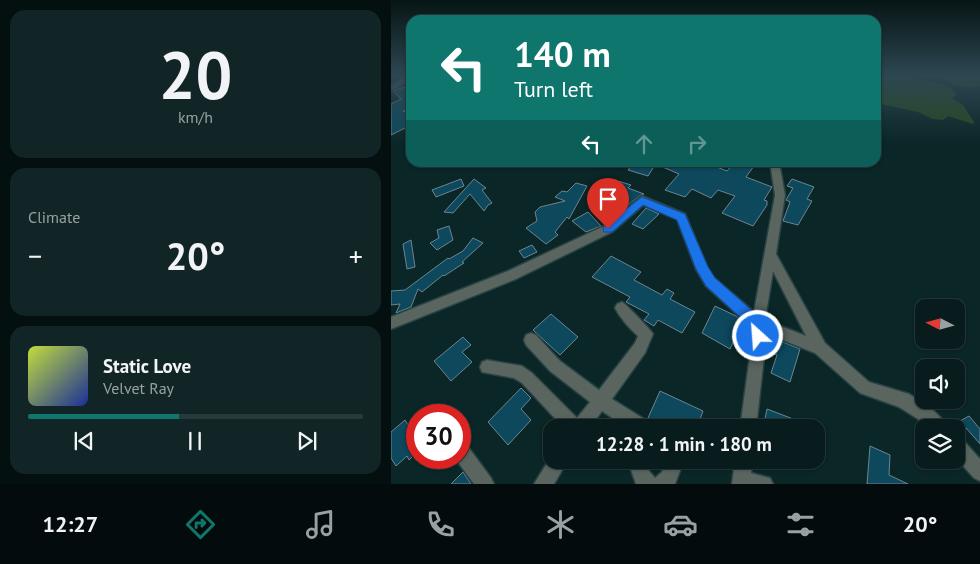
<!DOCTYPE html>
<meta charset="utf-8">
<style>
:root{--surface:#081c1d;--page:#112526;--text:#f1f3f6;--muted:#98a1a4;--line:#293a3b;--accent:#0f766e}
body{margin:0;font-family:"PT Sans",sans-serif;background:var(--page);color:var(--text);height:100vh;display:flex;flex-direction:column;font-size:19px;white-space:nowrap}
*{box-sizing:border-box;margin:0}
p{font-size:16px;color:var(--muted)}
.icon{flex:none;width:28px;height:28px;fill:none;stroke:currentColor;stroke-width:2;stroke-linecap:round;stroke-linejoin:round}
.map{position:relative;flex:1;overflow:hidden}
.sheet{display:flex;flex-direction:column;gap:10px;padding:10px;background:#040f10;width:391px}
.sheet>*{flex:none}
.top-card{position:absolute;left:15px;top:15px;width:475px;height:152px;border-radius:15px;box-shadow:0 1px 4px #0004,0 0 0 1px var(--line);background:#0f766e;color:#fff;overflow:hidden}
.needle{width:32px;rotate:276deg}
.controls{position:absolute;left:524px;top:299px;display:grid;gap:10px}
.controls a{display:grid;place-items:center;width:50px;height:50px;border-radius:10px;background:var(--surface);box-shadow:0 1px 4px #0004,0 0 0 1px var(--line);font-size:25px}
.speed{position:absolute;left:15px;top:404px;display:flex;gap:10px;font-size:25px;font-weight:700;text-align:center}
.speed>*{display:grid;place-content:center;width:65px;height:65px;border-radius:50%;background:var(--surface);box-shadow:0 1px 4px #0004,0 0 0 1px var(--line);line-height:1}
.speed .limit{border:8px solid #d22;background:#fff;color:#111}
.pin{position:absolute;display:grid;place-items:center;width:42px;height:42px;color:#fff;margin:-51px -21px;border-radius:50% 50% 50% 0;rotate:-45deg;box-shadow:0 0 5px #0007}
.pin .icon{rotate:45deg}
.me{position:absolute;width:55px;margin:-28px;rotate:334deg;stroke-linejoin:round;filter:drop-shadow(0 0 4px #0008)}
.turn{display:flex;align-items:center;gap:18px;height:105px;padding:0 25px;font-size:22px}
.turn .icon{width:65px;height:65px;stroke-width:2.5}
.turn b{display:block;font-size:35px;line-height:42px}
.lanes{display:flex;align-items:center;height:48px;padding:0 25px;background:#0003;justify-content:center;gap:25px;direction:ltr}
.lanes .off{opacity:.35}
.big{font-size:38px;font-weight:800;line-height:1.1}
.sheet .card{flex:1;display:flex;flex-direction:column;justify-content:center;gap:8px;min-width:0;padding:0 18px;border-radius:15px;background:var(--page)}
.sheet .dial{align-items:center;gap:0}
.dial b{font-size:65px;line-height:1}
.song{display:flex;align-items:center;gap:15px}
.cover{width:60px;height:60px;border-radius:8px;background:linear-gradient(135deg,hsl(70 70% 55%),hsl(230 70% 35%))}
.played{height:5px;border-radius:2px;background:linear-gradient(90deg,var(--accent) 45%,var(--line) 45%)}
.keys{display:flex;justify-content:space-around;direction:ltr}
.heat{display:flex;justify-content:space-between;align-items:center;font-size:28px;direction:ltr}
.trip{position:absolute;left:152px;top:419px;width:282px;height:50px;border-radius:15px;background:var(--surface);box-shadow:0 1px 4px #0004,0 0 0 1px var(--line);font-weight:800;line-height:50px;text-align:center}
.menu{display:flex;height:80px;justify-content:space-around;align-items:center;background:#030b0c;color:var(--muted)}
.menu .icon{width:35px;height:35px}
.menu .selected{color:var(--accent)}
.menu b{font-size:22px;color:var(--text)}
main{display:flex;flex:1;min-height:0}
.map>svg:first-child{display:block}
.green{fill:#28471e}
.building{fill:#0d485d;stroke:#6c8591}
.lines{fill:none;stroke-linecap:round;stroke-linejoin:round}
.minor-casing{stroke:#284343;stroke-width:3}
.minor{fill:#5a6560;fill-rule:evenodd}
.route{fill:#1a73e8;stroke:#114b97}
</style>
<main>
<section class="sheet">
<div class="card dial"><b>20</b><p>km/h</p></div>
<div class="card"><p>Climate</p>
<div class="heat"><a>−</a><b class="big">20°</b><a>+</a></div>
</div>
<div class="card">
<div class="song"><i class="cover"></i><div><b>Static Love</b><p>Velvet Ray</p></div></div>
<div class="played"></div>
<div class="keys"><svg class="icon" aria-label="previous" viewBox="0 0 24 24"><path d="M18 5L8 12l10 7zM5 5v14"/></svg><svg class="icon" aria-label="pause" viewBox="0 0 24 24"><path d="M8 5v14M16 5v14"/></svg><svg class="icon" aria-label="next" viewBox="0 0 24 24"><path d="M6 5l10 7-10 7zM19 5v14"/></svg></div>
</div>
</section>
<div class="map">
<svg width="589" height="484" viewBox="0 0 589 484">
<rect width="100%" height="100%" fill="#0a2627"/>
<!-- green -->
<g class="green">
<path d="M485,76H538L536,78L519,77C532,83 558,80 566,95L561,98L572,105L583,122L582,124L557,116L552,120L542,119L527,112L485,103Z"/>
<path d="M543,76H589V86C573,91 557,81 543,76Z"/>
</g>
<!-- building -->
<g class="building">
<polygon points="20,85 20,108 12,111 20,115 20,125 0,135 0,104 10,99 2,91"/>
<polygon points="260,162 313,162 336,171 344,162 352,162 363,166 355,177 381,187 373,200 376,201 376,205 362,226 331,213 344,196 327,190 320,198 301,189 294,197 274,190 288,174"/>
<polygon points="243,163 262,168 257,176 237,170"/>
<polygon points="70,179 73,186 45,197 41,190"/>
<polygon points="83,179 95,188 91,190 101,203 97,205 93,211 79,194 62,213 53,212"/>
<polygon points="401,179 423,187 416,199 421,201 407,225 392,221 399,202 395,200 402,188 396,186"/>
<polygon points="227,181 240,185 237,188 253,194 250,195 222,216 209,210 224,195 216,193"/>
<polygon points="185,183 196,186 178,219 176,217 164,232 167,235 155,244 135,228 146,221 144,212 149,207 174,201 164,197 171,191 176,192"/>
<polygon points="255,208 268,214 252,229 241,224"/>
<polygon points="197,212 210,226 195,232 181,221"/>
<polygon points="58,226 62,240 46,250 39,243 48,238 46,230"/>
<polygon points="82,238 92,243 71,262 73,263 53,276 52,275 31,292 27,289 20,307 5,313 9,304 0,305 0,291 14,290 57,258 58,259 72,251"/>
<polygon points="20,240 24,267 16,269 12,244"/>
<polygon points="141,245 146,252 133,258 128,251"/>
<polygon points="220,256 250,272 243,280 271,295 276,289 283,293 279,299 304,312 291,333 267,320 263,326 253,320 258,314 235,302 239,297 201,277"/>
<polygon points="324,306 345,316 352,322 339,349 311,333"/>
<polygon points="160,314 187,337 169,355 142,330"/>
<polygon points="72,337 80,345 71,352 81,362 60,381 43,361"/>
<polygon points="387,340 409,349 399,382 380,373 386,355 383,354"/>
<polygon points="130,388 140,398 130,409 140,420 117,445 97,422"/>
<polygon points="269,391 312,411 306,428 275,428 257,418"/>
<polygon points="376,409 423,427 423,428 372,428"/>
<polygon points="578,416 589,429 589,444 569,421"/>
<polygon points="14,420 26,439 26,452 18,460 16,456 5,466 0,458 0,432"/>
<polygon points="479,446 499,455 498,475 517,484 476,484"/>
<polygon points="72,472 80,484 60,484"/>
</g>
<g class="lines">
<!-- minor casing -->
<g class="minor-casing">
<g id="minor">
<polygon points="14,76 20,76 7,87 0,90 0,86"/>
<path d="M379,162H388L394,195L385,254L434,343L478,382L518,394L539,407L554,422L556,428H536L527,419L508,407L469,393L424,353L374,333V348L365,428H349L360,348V327L315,286L305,269L286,219L252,205L221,232L125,279L0,329V317L117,271L213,226L251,196L294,214L316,267L323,278L363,312L384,195ZM382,271L415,336L374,320Z"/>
<path d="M231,302C235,304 260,330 262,334L254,353L221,399L258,422L260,428H236L211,411L199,428H173L131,383L123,378L91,372L89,367L91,362L96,360L131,366L141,373L186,418L199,402L159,371L135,345L133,340L135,335L140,333L145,335L169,361L208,390L244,343L247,336C238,328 230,319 224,308L226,304Z"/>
<polygon points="42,405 50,409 52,415 35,415 36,407"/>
<polygon points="565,437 571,439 589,459 589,481 583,478 565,458"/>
<polygon points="69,442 75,444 100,478 103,484 83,484 64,458 69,458"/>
<polygon points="161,455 161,460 177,460 163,484 143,484"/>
<polygon points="239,460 257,460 258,471 264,478 271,472 275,460 293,460 284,484 245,484 240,470"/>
<polygon points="344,460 362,460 360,473 379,478 382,484 341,484"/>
</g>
</g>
<!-- minor -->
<use href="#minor" class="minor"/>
</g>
<!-- sky -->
<linearGradient id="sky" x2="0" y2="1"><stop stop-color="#061515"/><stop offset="0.53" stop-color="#2d4752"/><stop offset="1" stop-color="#2d4752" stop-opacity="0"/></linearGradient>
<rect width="589" height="143" fill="url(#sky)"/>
<!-- route -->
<polygon class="route" points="251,197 294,214 317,267 324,278 372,320 374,336 372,341 367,343 362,341 360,327 315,286 305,269 286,220 252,205 221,232 213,232 212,229 213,226"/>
</svg>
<div class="controls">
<a><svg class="needle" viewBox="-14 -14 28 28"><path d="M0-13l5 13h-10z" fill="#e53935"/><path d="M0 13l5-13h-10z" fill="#98a1a4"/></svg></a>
<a><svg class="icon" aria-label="sound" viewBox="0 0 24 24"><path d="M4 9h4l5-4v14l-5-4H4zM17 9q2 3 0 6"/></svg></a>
<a><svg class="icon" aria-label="layers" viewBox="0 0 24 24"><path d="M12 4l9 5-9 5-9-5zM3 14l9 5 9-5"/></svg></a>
</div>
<div class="speed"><div class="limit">30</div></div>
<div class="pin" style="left:217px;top:229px;background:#d93025"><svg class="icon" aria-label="arrive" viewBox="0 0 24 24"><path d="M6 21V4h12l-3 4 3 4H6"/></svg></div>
<svg class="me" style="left:367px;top:336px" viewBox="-20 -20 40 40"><circle r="17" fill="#1a73e8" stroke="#fff" stroke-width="3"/><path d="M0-11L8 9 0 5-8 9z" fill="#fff"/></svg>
<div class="trip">12:28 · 1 min · 180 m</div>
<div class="top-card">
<div class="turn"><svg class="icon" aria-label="left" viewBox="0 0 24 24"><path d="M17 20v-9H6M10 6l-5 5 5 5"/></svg><div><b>140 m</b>Turn left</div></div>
<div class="lanes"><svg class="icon" aria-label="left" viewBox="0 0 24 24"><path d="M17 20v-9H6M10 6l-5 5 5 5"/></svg><svg class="icon off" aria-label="ahead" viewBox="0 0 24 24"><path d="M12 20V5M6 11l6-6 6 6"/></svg><svg class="icon off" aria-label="right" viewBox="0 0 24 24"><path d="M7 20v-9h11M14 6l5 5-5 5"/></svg></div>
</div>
</div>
</main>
<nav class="menu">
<b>12:27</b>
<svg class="icon selected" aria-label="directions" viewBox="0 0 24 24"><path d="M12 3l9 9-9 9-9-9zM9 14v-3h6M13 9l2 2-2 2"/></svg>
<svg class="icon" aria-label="music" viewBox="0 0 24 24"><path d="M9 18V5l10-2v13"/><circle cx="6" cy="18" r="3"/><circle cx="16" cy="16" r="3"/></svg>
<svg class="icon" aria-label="phone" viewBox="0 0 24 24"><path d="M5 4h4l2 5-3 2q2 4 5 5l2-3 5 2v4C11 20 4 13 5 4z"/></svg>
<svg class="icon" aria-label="climate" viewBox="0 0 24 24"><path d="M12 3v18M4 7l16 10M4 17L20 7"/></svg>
<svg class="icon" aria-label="car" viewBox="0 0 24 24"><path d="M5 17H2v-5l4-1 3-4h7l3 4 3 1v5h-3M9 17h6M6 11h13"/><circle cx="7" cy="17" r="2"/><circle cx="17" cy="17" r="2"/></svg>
<svg class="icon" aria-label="filters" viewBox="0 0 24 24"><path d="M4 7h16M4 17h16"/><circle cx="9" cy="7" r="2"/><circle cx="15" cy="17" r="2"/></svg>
<b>20°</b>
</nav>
